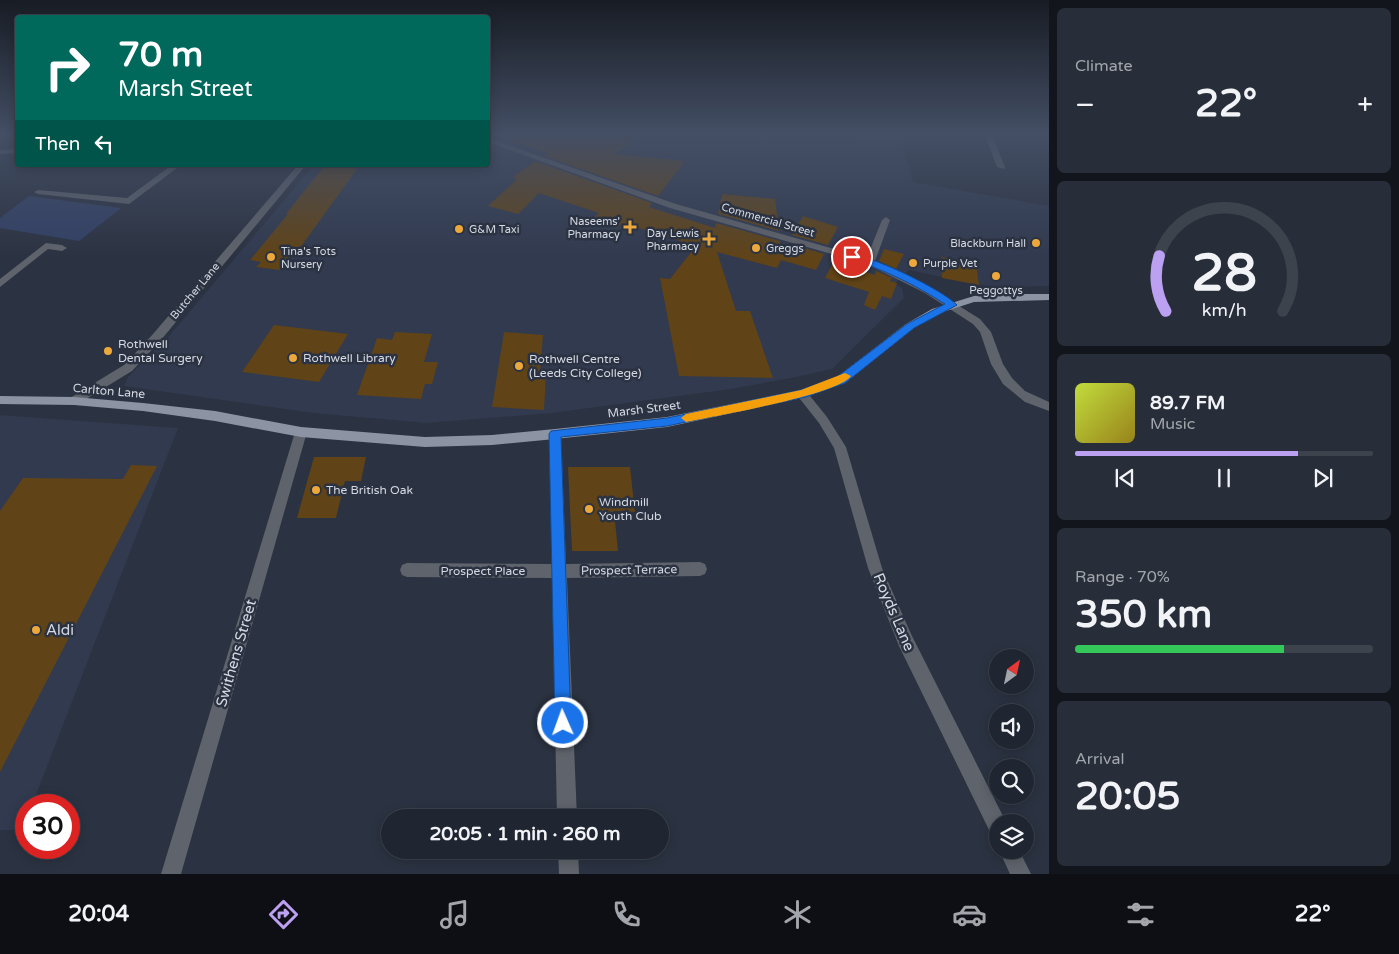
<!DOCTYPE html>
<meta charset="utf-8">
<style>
:root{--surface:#202631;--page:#282e39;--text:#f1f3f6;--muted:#a2a5ab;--line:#3d434d;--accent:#bca0f2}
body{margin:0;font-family:"Varela Round",sans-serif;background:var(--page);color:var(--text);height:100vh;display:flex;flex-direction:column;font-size:19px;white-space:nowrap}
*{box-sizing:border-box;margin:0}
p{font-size:16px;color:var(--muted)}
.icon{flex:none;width:28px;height:28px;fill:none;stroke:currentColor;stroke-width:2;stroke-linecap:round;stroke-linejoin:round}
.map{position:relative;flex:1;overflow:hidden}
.sheet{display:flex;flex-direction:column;gap:8px;padding:8px;background:#12151b;width:350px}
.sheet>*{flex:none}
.hud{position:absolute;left:15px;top:15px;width:475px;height:152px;border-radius:5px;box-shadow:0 2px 12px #0003,0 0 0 1px var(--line);background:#00695c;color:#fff;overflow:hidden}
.needle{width:32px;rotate:33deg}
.tools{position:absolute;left:989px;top:649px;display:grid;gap:10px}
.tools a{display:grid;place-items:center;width:45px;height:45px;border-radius:50%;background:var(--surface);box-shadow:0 2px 12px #0003,0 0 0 1px var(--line);font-size:25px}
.speed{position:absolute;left:15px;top:794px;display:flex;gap:10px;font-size:25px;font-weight:700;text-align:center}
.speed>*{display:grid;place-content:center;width:65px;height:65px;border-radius:50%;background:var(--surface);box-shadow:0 2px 12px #0003,0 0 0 1px var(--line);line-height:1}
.speed .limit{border:8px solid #d22;background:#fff;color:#111}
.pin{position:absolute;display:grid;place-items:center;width:42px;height:42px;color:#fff;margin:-21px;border:2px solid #fff;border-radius:50%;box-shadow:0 1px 5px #0007}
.me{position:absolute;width:55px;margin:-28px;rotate:358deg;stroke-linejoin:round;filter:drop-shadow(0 0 4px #0008)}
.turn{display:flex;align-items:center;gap:18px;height:105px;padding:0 20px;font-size:22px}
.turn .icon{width:65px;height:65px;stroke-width:2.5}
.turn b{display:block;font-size:35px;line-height:42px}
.then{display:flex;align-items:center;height:48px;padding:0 20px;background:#0003;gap:10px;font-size:19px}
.big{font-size:38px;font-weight:800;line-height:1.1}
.sheet .tile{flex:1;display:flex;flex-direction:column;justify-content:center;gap:8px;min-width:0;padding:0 18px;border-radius:8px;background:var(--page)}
.sheet .dial{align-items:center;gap:0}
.dial svg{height:130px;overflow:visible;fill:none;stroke:var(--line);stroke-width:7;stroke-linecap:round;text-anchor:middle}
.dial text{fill:var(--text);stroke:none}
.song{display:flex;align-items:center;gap:15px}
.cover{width:60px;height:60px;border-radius:8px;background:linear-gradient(135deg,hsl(70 70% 55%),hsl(50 70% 35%))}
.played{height:5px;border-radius:2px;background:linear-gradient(90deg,var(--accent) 75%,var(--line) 75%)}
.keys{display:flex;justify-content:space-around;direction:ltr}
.heat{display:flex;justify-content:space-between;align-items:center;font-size:28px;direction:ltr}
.charge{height:8px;border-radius:4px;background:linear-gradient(90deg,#34c759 70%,var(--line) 0)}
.trip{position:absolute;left:381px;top:809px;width:288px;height:50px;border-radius:25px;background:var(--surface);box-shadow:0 2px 12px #0003,0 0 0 1px var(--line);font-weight:800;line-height:50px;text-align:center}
.menu{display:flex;height:80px;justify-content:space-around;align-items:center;background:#0d0f14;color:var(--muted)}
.menu .icon{width:35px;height:35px}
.menu .on{color:var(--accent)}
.menu b{font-size:22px;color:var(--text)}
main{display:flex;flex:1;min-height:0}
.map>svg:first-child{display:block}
.built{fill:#313a4f}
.green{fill:#324065}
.building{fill:#604317}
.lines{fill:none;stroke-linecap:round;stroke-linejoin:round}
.minor{fill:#5f636b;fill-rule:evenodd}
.tertiary{fill:#5f636b;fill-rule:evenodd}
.primary{fill:#8c93a3;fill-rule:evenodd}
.route{fill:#1a73e8;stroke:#114b97}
.slow{fill:#f59e0b}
.poi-dot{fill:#eda83b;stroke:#2b3241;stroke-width:2}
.labels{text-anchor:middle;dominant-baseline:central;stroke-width:5;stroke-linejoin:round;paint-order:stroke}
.far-street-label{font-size:11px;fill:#d4d9e3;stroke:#2b3241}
.far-poi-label{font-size:11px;fill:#d4d9e3;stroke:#2b3241;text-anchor:start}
.poi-label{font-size:12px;fill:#d4d9e3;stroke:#2b3241;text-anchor:start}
.street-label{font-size:12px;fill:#d4d9e3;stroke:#2b3241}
.near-street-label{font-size:15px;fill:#d4d9e3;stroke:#2b3241}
.near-poi-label{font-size:15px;fill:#d4d9e3;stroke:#2b3241;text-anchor:start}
</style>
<main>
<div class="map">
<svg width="1049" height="874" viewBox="0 0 1049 874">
<rect width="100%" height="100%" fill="#2b3241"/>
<!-- built -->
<g class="built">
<polygon points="488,135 829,135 902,142 913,182 1049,206 1049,286 1008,287 979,285 909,270 895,283 902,288 904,298 832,369 796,377 731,389 552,413 427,423 313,413 124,386 128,377 169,336 314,165 488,165"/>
<polygon points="0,415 178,428 32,805 26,805 26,820 23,830 0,830"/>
</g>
<!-- green -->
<g class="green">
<polygon points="829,135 922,135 902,142"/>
<polygon points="29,196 121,208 79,241 0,228 0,218"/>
</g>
<!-- building -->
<g class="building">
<polygon points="507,135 640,135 615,154 685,161 658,196 544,156 548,153 506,139"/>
<polygon points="535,161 652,203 649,207 715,228 716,223 780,241 781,253 787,243 824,254 816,270 781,260 777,268 717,252 736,311 750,311 773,378 679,376 660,278 670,279 696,246 623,223 617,228 592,220 599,213 539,193 518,214 488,206 517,179 513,177"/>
<polygon points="325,165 357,169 297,252 294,252 280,270 256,267 261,262 250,260 288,214 286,214"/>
<polygon points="722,194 775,199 779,231 718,214"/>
<polygon points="803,216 838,227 828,245 792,235"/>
<polygon points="884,249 904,254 896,269 879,261"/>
<polygon points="941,257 976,263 979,285 942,278"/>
<polygon points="834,261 875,275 876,271 892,278 890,281 897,283 891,299 882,296 875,310 864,305 869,292 825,278"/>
<polygon points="274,325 348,334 319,382 242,372"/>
<polygon points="395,332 432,334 424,362 438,362 432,384 425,384 421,399 357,395 377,338 392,340"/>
<polygon points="504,332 543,335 540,373 546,374 544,410 492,407"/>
<polygon points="314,457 366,457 361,481 345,481 336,518 297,518"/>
<polygon points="131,465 157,466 0,772 0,511 23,478 123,479"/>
<polygon points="568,467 630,467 635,512 614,511 618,551 572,551"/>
</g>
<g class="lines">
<!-- minor -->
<g class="minor">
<polygon points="985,135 992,135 1005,167 1004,169 997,167"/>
<polygon points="18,149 18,153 0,154 0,150"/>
<polygon points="172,165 181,165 129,204 38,194 34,192 38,190 127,198"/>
<polygon points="886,217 890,220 875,261 932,289 980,319 991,332 1003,364 1012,378 1025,391 1049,402 1049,411 1025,402 1003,384 991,364 980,332 973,324 925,293 867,264 865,262 882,220"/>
<polygon points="46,243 62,245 67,248 62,251 48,249 0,287 0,279"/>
<polygon points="802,390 806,391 827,417 846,447 882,568 911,634 1006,822 998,822 998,836 991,834 899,646 868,568 834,448 819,423 796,394"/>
<polygon points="301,427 305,429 307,432 181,874 161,874 295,432 297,429"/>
<polygon points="555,429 559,431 561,434 566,564 700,562 705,564 707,569 705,574 700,576 567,578 577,818 557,818 552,578 407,577 402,575 400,570 402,565 407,563 552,564 549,434 551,431"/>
<polygon points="558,850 578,850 579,874 559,874"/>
<polygon points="999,850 1019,850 1031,874 1010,874"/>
</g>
<!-- tertiary -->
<g class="tertiary">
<polygon points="488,138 676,204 873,260 875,262 873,264 867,264 670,208 488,142"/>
<polygon points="298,165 306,165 161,340 132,371 78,404 70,404 68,401 70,398 124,365 153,334"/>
</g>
<!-- primary -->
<polygon class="primary" points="1000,294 1049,294 1049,300 974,302 940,313 914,328 845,383 802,398 667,427 555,439 492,445 425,447 301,437 215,421 143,411 74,405 0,404 0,396 74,397 143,403 215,411 301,427 425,437 492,435 555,429 667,417 801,390 837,377 906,324 932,309 974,296"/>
</g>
<!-- sky -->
<linearGradient id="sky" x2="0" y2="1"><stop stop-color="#181c24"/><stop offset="0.52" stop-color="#444f65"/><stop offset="1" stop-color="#444f65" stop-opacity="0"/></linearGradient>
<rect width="1049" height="258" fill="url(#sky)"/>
<!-- route -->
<path class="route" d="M849,255C868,253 943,290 957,305L914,328L845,383L806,397L667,426L561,437L571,723L569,728L563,731L558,728L555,723L549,434L551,431L667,418L801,390L837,377L907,324L945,304C915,285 884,269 849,259Z"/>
<!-- slow -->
<path class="slow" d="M845,373L851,376C838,395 714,416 686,422L681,418L686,414L801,390Z"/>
<!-- markers -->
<g class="poi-dot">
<path d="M627.5 219.5h5v5h5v5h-5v5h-5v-5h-5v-5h5z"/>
<circle cx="459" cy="229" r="5"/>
<path d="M706.5 231.5h5v5h5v5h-5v5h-5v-5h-5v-5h5z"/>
<circle cx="1036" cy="243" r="5"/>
<circle cx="756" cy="248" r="5"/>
<circle cx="271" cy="257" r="5"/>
<circle cx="913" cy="263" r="5"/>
<circle cx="996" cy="276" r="5"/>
<circle cx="108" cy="351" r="5"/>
<circle cx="293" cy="358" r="5"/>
<circle cx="519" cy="366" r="5"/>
<circle cx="316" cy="490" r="5"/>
<circle cx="589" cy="509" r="5"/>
<circle cx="36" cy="630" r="5"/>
</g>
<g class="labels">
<!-- far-street labels -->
<g class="far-street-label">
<text transform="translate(768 220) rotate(16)">Commercial Street</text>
<text transform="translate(195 291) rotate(-50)">Butcher Lane</text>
</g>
<!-- far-poi labels -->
<g class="far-poi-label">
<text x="620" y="221" text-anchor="end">Naseems'<tspan x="620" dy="13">Pharmacy</tspan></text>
<text x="469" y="229">G&amp;M Taxi</text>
<text x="699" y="233" text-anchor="end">Day Lewis<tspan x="699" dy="13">Pharmacy</tspan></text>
<text x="1026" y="243" text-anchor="end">Blackburn Hall</text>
<text x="766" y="248">Greggs</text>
<text x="281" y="251">Tina's Tots<tspan x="281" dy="13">Nursery</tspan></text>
<text x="923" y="263">Purple Vet</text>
<text x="996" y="290" text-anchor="middle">Peggottys</text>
</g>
<!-- poi labels -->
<g class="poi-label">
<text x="118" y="344">Rothwell<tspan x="118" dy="14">Dental Surgery</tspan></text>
<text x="303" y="358">Rothwell Library</text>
<text x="529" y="359">Rothwell Centre<tspan x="529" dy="14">(Leeds City College)</tspan></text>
<text x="326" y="490">The British Oak</text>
<text x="599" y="502">Windmill<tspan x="599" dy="14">Youth Club</tspan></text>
</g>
<!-- street labels -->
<g class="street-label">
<text transform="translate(109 391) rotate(5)">Carlton Lane</text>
<text transform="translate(644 409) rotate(-7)">Marsh Street</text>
<text transform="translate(629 570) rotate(-1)">Prospect Terrace</text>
<text x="483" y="571">Prospect Place</text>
</g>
<!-- near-street labels -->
<g class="near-street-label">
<text transform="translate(894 612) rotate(67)">Royds Lane</text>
<text transform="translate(236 653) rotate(-74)">Swithens Street</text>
</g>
<!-- near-poi labels -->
<g class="near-poi-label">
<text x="46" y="630">Aldi</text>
</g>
</g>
</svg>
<div class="tools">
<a><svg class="needle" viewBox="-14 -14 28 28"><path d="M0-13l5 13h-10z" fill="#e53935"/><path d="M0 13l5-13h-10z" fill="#a2a5ab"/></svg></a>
<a><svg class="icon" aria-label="sound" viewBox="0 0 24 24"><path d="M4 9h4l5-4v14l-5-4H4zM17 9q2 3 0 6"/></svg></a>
<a><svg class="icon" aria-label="search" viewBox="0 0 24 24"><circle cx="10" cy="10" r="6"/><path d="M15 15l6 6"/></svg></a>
<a><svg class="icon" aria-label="layers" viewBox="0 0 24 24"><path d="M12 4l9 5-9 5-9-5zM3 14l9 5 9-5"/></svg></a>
</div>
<div class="speed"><div class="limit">30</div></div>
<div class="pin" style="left:852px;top:257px;background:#d93025"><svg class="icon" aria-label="arrive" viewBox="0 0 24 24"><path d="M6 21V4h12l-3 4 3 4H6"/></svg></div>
<svg class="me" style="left:563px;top:723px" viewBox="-20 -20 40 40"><circle r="17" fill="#1a73e8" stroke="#fff" stroke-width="3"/><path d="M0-11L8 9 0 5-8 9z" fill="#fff"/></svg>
<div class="trip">20:05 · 1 min · 260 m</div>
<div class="hud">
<div class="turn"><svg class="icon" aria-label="right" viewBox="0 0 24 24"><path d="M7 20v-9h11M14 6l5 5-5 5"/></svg><div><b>70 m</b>Marsh Street</div></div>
<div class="then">Then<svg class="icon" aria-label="left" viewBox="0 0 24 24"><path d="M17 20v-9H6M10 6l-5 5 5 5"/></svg></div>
</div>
</div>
<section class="sheet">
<div class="tile"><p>Climate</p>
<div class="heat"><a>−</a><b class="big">22°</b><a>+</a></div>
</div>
<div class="tile dial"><svg viewBox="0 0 100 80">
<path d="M14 69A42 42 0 1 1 86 69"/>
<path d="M14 69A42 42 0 0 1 10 35" stroke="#bca0f2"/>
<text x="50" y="56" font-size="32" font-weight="700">28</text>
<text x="50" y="72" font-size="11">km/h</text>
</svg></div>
<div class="tile">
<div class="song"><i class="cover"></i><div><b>89.7 FM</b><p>Music</p></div></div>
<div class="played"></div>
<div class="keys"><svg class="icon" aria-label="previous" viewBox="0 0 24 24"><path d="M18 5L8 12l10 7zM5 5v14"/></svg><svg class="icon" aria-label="pause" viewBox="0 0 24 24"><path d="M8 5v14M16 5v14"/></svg><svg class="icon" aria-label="next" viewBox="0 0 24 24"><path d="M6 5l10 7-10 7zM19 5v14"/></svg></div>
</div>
<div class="tile"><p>Range · 70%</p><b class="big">350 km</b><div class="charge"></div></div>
<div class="tile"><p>Arrival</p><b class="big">20:05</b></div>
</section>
</main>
<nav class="menu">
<b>20:04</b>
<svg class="icon on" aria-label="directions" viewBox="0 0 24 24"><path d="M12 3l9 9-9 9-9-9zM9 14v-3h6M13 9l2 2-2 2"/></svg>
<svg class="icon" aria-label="music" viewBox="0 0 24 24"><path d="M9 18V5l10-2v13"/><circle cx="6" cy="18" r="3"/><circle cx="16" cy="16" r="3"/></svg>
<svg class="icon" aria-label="phone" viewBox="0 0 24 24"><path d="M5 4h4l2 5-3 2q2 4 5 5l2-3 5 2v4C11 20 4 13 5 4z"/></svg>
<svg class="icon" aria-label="climate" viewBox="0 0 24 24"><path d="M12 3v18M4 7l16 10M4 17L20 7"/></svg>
<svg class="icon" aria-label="car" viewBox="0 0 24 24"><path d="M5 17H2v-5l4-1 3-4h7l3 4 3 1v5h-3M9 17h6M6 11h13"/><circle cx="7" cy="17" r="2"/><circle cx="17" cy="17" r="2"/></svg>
<svg class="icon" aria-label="filters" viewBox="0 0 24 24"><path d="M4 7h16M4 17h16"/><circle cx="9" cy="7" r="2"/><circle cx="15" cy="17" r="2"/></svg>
<b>22°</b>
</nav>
